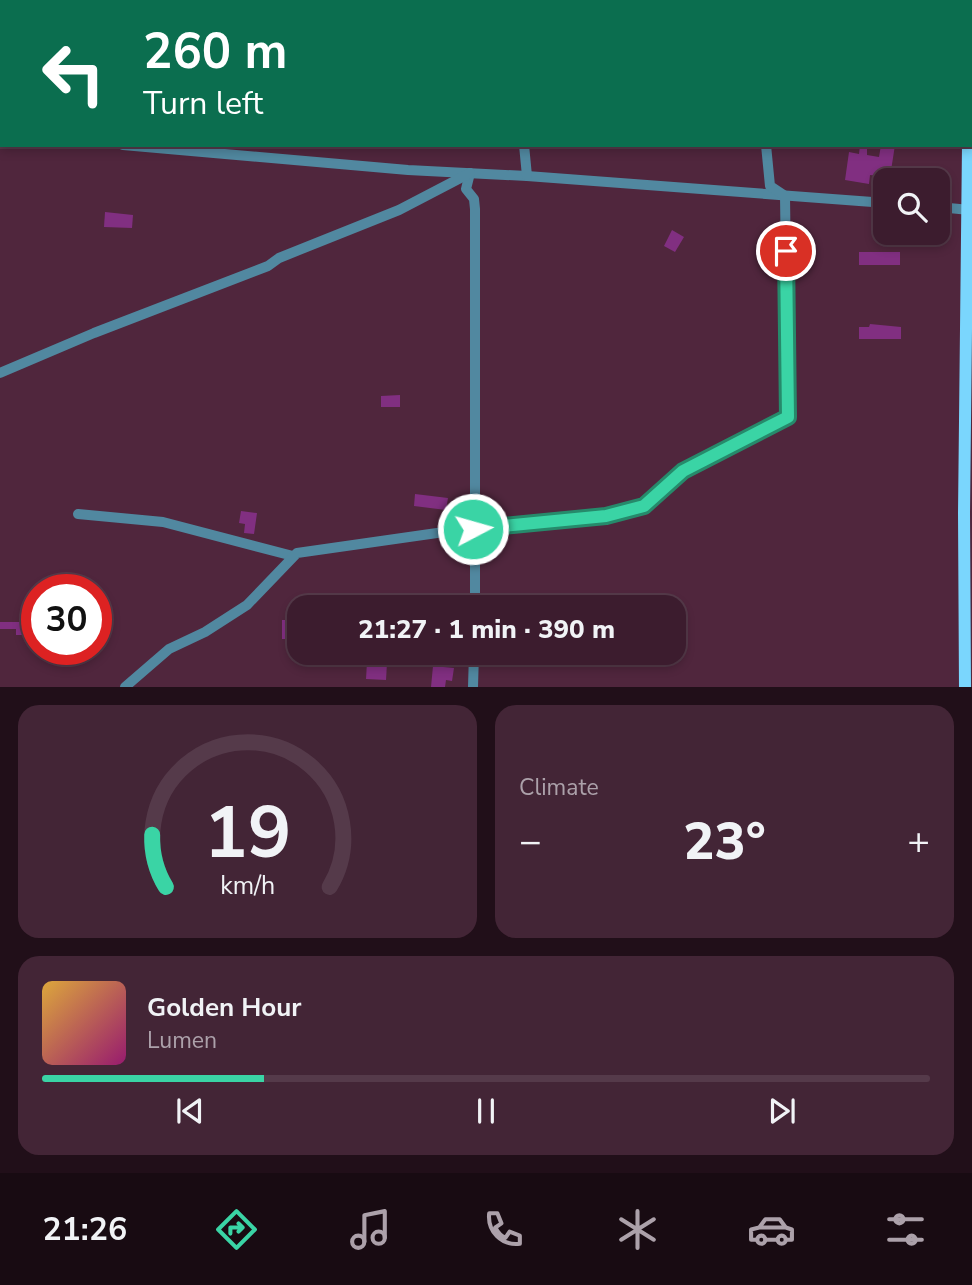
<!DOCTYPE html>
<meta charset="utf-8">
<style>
:root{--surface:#3c1c2e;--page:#432536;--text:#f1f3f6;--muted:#aca1aa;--line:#553a4a;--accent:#3ad4a5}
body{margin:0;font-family:"Nunito Sans",sans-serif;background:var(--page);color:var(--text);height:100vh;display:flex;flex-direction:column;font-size:26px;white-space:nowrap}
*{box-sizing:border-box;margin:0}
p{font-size:23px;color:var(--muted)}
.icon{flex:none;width:38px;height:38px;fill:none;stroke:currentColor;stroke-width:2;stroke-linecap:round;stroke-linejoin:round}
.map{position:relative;height:687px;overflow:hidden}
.details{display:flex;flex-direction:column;gap:18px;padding:18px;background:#210f19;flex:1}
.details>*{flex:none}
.top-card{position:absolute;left:0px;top:0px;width:973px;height:147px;box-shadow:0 4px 10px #0003,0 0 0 2px var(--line);background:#0b6e4f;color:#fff;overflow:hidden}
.tools{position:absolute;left:873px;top:168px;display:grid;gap:14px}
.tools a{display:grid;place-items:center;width:77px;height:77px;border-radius:14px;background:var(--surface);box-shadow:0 4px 10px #0003,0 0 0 2px var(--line);font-size:35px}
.speed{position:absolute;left:21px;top:574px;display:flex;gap:14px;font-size:35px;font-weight:700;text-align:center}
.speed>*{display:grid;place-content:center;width:91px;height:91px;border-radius:50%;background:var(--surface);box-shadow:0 4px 10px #0003,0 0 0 2px var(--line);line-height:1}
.speed .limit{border:10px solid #d22;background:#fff;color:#111}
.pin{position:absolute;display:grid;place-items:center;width:60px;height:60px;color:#fff;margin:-30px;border:4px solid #fff;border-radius:50%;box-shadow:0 2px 7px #0007}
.me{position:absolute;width:77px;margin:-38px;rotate:84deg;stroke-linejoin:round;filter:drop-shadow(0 0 5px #0008)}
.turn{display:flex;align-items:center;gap:24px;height:147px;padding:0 28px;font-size:32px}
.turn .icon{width:91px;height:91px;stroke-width:2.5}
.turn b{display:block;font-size:49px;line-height:60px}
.big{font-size:52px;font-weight:800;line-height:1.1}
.details .widget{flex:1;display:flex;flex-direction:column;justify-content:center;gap:10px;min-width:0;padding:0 24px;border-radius:21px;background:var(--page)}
.details .dial{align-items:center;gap:0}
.dial svg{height:182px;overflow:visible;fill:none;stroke:var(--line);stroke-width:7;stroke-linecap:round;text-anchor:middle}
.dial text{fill:var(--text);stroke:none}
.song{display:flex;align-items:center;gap:21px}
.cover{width:84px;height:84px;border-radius:10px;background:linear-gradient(135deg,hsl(40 70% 55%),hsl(320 70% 35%))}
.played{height:7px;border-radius:4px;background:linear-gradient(90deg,var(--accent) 25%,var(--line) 25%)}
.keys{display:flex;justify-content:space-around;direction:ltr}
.heat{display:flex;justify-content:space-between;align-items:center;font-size:38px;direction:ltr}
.details .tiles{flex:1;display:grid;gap:18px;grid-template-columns:1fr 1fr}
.widget:last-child{grid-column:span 2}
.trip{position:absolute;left:287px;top:595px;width:399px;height:70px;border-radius:21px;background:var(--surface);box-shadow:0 4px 10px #0003,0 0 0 2px var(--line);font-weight:800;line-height:70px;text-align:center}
.dock{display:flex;height:112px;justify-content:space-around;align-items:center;background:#180b12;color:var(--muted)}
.dock .icon{width:49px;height:49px}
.dock .selected{color:var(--accent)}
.dock b{font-size:32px;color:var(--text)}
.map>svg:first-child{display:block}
.building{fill:#812f81}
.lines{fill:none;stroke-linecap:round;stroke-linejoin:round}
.minor{stroke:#5188a0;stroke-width:10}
.major{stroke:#7ad6fd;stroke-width:12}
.route-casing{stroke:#268a6b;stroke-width:18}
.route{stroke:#3ad4a5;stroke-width:12}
</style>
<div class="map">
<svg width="972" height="687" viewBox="0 0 972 687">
<rect width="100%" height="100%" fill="#50263d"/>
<!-- building -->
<g class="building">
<polygon points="860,145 867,145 867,155 879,157 881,145 895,145 890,177 870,175 869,184 845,180 849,152 859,154"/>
<polygon points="105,212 133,215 132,228 104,227"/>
<polygon points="672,230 684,237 675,252 664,246"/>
<rect x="859" y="252" width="41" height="13"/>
<polygon points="870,324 901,327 901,339 859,339 859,327 869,327"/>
<polygon points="400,395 400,407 381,407 381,396"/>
<polygon points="415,494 448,498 446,510 414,506"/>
<polygon points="241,511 257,513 254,534 244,533 245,524 239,523"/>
<polygon points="407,593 419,595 418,607 406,607"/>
<polygon points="282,620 298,620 295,639 282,639"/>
<polygon points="0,622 32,622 33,635 16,635 16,629 0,629"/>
<polygon points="367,662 387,663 386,680 366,679"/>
<polygon points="433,666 454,668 452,681 446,680 445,687 431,687"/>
</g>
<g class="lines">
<!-- minor -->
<g class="minor">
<polyline points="523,0 523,2"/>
<polyline points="106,2 106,0"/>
<polyline points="766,2 767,0"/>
<polyline points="971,113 972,113"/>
<polyline points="0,137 2,137"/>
<polyline points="123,145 408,170 527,176 886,203"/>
<polyline points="524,145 527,176"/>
<polyline points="470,173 466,189 474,199 475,209 475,607"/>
<polyline points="938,207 970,210"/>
<polyline points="0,373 94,333 268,266 279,258 399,210 470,173"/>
<polyline points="78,514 163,522 293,556"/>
<polyline points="125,687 169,649 205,632 247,605 297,553 451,531 606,515 644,506 683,471 788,417 785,196 770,186 766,145"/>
<polyline points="473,687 474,653"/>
</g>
<!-- major -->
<g class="major">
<polyline points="968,0 968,2"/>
<polyline points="965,687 964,513 968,145"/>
</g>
</g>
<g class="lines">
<!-- route casing -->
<g class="route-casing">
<polyline id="route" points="473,529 606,516 644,506 683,471 788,417 786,251"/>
</g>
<!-- route -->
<use href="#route" class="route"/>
</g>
</svg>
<div class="tools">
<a><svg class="icon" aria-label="search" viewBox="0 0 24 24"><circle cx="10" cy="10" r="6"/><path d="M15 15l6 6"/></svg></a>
</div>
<div class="speed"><div class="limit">30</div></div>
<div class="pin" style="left:786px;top:251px;background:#d93025"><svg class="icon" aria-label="arrive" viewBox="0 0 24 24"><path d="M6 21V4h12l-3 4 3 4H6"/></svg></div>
<svg class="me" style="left:473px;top:529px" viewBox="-20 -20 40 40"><circle r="17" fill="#3ad4a5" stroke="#fff" stroke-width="3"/><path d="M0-11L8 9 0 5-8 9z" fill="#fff"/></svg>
<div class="trip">21:27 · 1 min · 390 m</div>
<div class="top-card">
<div class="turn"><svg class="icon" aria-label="left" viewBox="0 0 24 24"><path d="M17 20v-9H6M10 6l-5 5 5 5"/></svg><div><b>260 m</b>Turn left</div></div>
</div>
</div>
<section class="details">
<div class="tiles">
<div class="widget dial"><svg viewBox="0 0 100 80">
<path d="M14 69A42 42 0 1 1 86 69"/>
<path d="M14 69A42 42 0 0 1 8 46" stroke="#3ad4a5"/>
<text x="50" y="56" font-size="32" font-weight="700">19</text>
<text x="50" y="72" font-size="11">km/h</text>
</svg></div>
<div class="widget"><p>Climate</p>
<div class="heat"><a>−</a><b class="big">23°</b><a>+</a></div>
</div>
<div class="widget">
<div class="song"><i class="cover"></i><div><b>Golden Hour</b><p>Lumen</p></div></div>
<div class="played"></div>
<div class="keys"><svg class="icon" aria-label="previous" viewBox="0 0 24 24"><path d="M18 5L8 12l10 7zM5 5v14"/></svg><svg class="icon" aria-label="pause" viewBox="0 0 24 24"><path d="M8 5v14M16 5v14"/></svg><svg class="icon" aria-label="next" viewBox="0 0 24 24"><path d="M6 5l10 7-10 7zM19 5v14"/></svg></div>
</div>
</div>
</section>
<nav class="dock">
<b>21:26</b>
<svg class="icon selected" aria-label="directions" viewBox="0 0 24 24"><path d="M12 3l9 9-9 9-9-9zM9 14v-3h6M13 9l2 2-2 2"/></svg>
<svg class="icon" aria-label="music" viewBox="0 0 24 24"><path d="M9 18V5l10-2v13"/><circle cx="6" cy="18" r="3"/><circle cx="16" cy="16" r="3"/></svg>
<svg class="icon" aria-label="phone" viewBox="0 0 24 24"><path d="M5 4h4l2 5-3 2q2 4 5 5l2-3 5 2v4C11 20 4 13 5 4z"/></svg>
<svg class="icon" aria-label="climate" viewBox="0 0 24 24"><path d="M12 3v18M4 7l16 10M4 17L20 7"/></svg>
<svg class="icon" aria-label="car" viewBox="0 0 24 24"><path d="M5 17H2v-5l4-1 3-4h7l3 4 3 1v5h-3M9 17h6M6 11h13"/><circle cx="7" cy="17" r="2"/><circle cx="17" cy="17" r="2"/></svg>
<svg class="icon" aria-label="filters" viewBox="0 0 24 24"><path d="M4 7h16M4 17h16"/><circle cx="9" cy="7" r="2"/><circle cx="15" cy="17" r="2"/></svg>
</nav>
